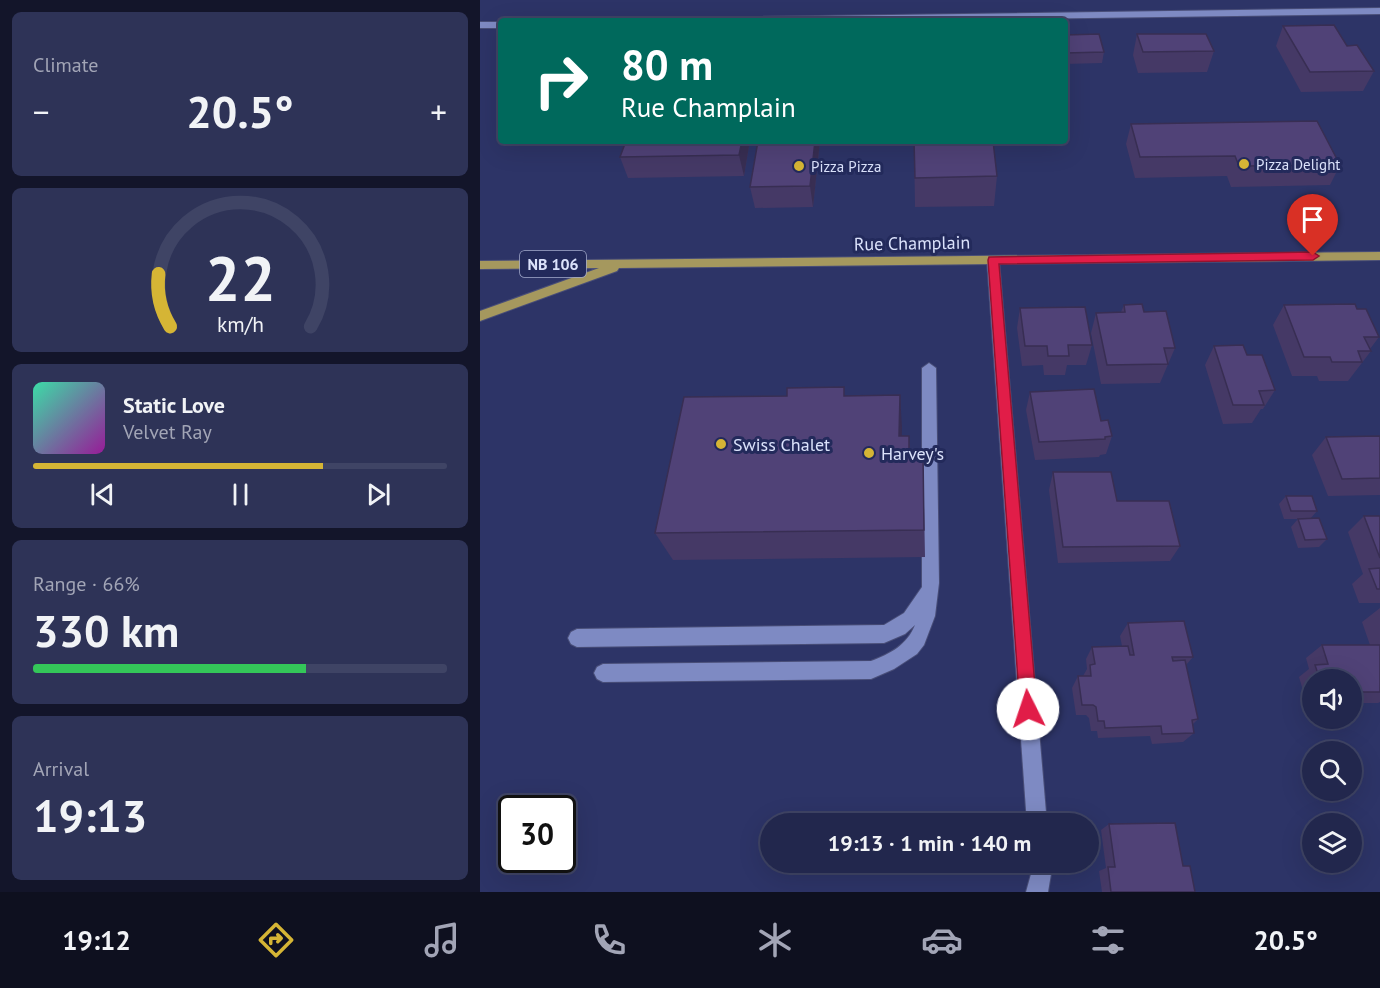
<!DOCTYPE html>
<meta charset="utf-8">
<style>
:root{--surface:#22274d;--page:#2e3357;--text:#f1f3f6;--muted:#a2a5b6;--line:#3f4465;--accent:#d5b535}
body{margin:0;font-family:"PT Sans",sans-serif;background:var(--page);color:var(--text);height:100vh;display:flex;flex-direction:column;font-size:22px;white-space:nowrap}
*{box-sizing:border-box;margin:0}
p{font-size:20px;color:var(--muted)}
.icon{flex:none;width:33px;height:33px;fill:none;stroke:currentColor;stroke-width:2;stroke-linecap:round;stroke-linejoin:round}
.map{position:relative;flex:1;overflow:hidden}
.sheet{display:flex;flex-direction:column;gap:12px;padding:12px;background:#13152a;width:480px}
.sheet>*{flex:none}
.hud{position:absolute;left:18px;top:18px;width:570px;height:126px;border-radius:6px;box-shadow:0 6px 24px #0002,0 0 0 2px var(--line);background:#00695c;color:#fff;overflow:hidden}
.tools{position:absolute;left:822px;top:669px;display:grid;gap:12px}
.tools a{display:grid;place-items:center;width:60px;height:60px;border-radius:50%;background:var(--surface);box-shadow:0 6px 24px #0002,0 0 0 2px var(--line);font-size:30px}
.speed{position:absolute;left:18px;top:795px;display:flex;gap:12px;font-size:30px;font-weight:700;text-align:center}
.speed>*{display:grid;place-content:center;width:78px;height:78px;border-radius:50%;background:var(--surface);box-shadow:0 6px 24px #0002,0 0 0 2px var(--line);line-height:1}
.speed .limit{border:3px solid #111;border-radius:9px;background:#fff;color:#111}
.pin{position:absolute;display:grid;place-items:center;width:51px;height:51px;color:#fff;margin:-62px -26px;border-radius:50% 50% 50% 0;rotate:-45deg;box-shadow:0 0 6px #0007}
.pin .icon{rotate:45deg}
.me{position:absolute;width:66px;margin:-33px;rotate:356deg;stroke-linejoin:round;filter:drop-shadow(0 0 4px #0008)}
.turn{display:flex;align-items:center;gap:21px;height:126px;padding:0 24px;font-size:27px}
.turn .icon{width:78px;height:78px;stroke-width:2.5}
.turn b{display:block;font-size:42px;line-height:51px}
.big{font-size:45px;font-weight:600;line-height:1.1}
.sheet .widget{flex:1;display:flex;flex-direction:column;justify-content:center;gap:9px;min-width:0;padding:0 21px;border-radius:9px;background:var(--page)}
.sheet .dial{align-items:center;gap:0}
.dial svg{height:156px;overflow:visible;fill:none;stroke:var(--line);stroke-width:7;stroke-linecap:round;text-anchor:middle}
.dial text{fill:var(--text);stroke:none}
.song{display:flex;align-items:center;gap:18px}
.cover{width:72px;height:72px;border-radius:9px;background:linear-gradient(135deg,hsl(160 70% 55%),hsl(300 70% 35%))}
.played{height:6px;border-radius:3px;background:linear-gradient(90deg,var(--accent) 70%,var(--line) 70%)}
.keys{display:flex;justify-content:space-around;direction:ltr}
.heat{display:flex;justify-content:space-between;align-items:center;font-size:33px;direction:ltr}
.charge{height:9px;border-radius:4px;background:linear-gradient(90deg,#34c759 66%,var(--line) 0)}
.trip{position:absolute;left:280px;top:813px;width:339px;height:60px;border-radius:30px;background:var(--surface);box-shadow:0 6px 24px #0002,0 0 0 2px var(--line);font-weight:600;line-height:60px;text-align:center}
.menu{display:flex;height:96px;justify-content:space-around;align-items:center;background:#0e101f;color:var(--muted)}
.menu .icon{width:42px;height:42px}
.menu .on{color:var(--accent)}
.menu b{font-size:27px;color:var(--text)}
main{display:flex;flex:1;min-height:0}
.map>svg:first-child{display:block}
.lines{fill:none;stroke-linecap:round;stroke-linejoin:round}
.lane-casing{stroke:#494e78;stroke-width:2}
.street-casing{stroke:#494e78;stroke-width:2}
.primary-casing{stroke:#494e78;stroke-width:2}
.lane{fill:#7e8ac3;fill-rule:evenodd}
.street{fill:#7e8ac3;fill-rule:evenodd}
.primary{fill:#a5985e;fill-rule:evenodd}
.wall{fill:#453966}
.shaded-wall{fill:#382e53}
.building{fill:#504277;stroke:#382e53;stroke-width:1.5}
.route{fill:#e11d48;stroke:#92132f;stroke-width:1.5}
.poi-dot{fill:#d5b535;stroke:#232a5b;stroke-width:2}
.labels{text-anchor:middle;dominant-baseline:central;stroke-width:6;stroke-linejoin:round;paint-order:stroke}
.far-poi-label{font-size:15px;fill:#dbe2fb;stroke:#232a5b;text-anchor:start}
.shield{fill:#232a5b;stroke:#a4abcb;stroke-width:1.5}
.shield-label{font-size:16px;font-weight:bold;fill:#dbe2fb}
.street-label{font-size:18px;fill:#dbe2fb;stroke:#232a5b}
.poi-label{font-size:18px;fill:#dbe2fb;stroke:#232a5b;text-anchor:start}
</style>
<main>
<section class="sheet">
<div class="widget"><p>Climate</p>
<div class="heat"><a>−</a><b class="big">20.5°</b><a>+</a></div>
</div>
<div class="widget dial"><svg viewBox="0 0 100 80">
<path d="M14 69A42 42 0 1 1 86 69"/>
<path d="M14 69A42 42 0 0 1 8 42" stroke="#d5b535"/>
<text x="50" y="56" font-size="32" font-weight="700">22</text>
<text x="50" y="72" font-size="11">km/h</text>
</svg></div>
<div class="widget">
<div class="song"><i class="cover"></i><div><b>Static Love</b><p>Velvet Ray</p></div></div>
<div class="played"></div>
<div class="keys"><svg class="icon" aria-label="previous" viewBox="0 0 24 24"><path d="M18 5L8 12l10 7zM5 5v14"/></svg><svg class="icon" aria-label="pause" viewBox="0 0 24 24"><path d="M8 5v14M16 5v14"/></svg><svg class="icon" aria-label="next" viewBox="0 0 24 24"><path d="M6 5l10 7-10 7zM19 5v14"/></svg></div>
</div>
<div class="widget"><p>Range · 66%</p><b class="big">330 km</b><div class="charge"></div></div>
<div class="widget"><p>Arrival</p><b class="big">19:13</b></div>
</section>
<div class="map">
<svg width="900" height="892" viewBox="0 0 900 892">
<rect width="100%" height="100%" fill="#2d3467"/>
<g class="lines">
<!-- lane casing -->
<g class="lane-casing">
<path id="lane" d="M449,363L456,368L459,583L455,616L444,645L437,654L414,669L391,679L123,682L117,679L114,673L117,667L123,664L391,661C410,654 427,645 435,625L425,634L404,643L97,647L91,644L88,638L91,632L97,629L404,625L424,613L442,587V368Z"/>
</g>
<!-- street casing -->
<g class="street-casing">
<g id="street">
<polygon points="900,8 900,14 392,21 193,21 198,18"/>
<rect x="0" y="22" width="21" height="6"/>
<polygon points="513,256 519,260 567,824 547,824 507,260"/>
<polygon points="550,862 570,862 571,874 568,892 546,892 551,874"/>
</g>
</g>
<!-- primary casing -->
<g class="primary-casing">
<polygon id="primary" points="900,252 900,260 139,268 137,271 0,321 0,311 119,268 0,269 0,261"/>
</g>
<!-- lane -->
<use href="#lane" class="lane"/>
<!-- street -->
<use href="#street" class="street"/>
<!-- primary -->
<use href="#primary" class="primary"/>
</g>
<!-- wall -->
<g class="wall">
<polygon points="803,26 867,46 894,71 883,91 821,92 796,46"/>
<polygon points="657,34 734,51 727,72 658,73 653,55"/>
<polygon points="585,35 624,52 622,63 585,64"/>
<polygon points="651,124 860,165 850,185 751,187 747,176 655,178 646,144"/>
<polygon points="146,141 268,141 269,146 264,176 148,178 140,157"/>
<polygon points="340,141 333,207 275,208 270,187"/>
<polygon points="434,141 517,176 514,206 435,207"/>
<polygon points="644,305 664,312 695,348 680,383 621,384 611,333 616,313 641,312"/>
<polygon points="804,305 877,309 899,337 890,349 891,351 868,381 839,381 837,376 812,376 793,325"/>
<polygon points="540,308 612,345 606,365 587,365 585,375 564,375 563,365 542,366 537,328"/>
<polygon points="734,346 767,355 795,390 783,409 781,409 772,423 743,424 725,365"/>
<polygon points="550,392 621,421 632,436 626,454 620,455 619,457 555,460 546,410"/>
<polygon points="420,395 421,436 429,436 430,455 443,454 445,557 193,560 175,533 366,396"/>
<polygon points="900,436 900,495 848,496 832,455 846,437"/>
<polygon points="573,472 637,501 700,546 690,561 578,563 569,490"/>
<polygon points="806,496 837,511 830,519 847,539 839,547 818,548 811,527 818,519 804,519 799,504"/>
<polygon points="884,516 900,516 900,603 879,603 872,584 883,574 868,532"/>
<polygon points="900,608 900,702 898,703 872,703 872,680 832,680 832,704 827,704 819,677 829,669 826,658 842,645 890,645 882,622"/>
<polygon points="648,623 713,657 706,665 718,719 713,724 714,733 703,742 672,744 670,736 618,738 617,731 611,731 609,718 606,715 596,715 592,688 598,676 603,676 607,669 606,659 612,647 642,646 640,636"/>
<polygon points="629,824 703,866 715,892 622,892 619,871 626,868 621,830"/>
</g>
<!-- shaded-wall -->
<g class="shaded-wall">
<polygon points="262,141 268,141 269,146 264,176 259,155"/>
<polygon points="335,141 340,141 333,207 330,186"/>
<polygon points="420,395 422,427 421,467 419,436"/>
</g>
<!-- building -->
<g class="building">
<polygon points="854,25 867,46 877,45 894,71 830,72 803,26"/>
<polygon points="619,34 624,52 585,53 585,35"/>
<polygon points="657,34 726,34 734,51 663,52"/>
<polygon points="837,121 860,165 759,166 755,156 660,157 651,124"/>
<polygon points="146,141 262,141 259,155 140,157"/>
<polygon points="278,141 335,141 330,186 270,187"/>
<polygon points="434,141 513,141 517,176 435,178"/>
<polygon points="662,304 664,312 686,311 695,348 684,348 688,364 627,365 616,313 645,312 644,305"/>
<polygon points="875,304 877,309 886,309 899,337 884,337 891,351 878,351 882,362 852,362 850,357 824,357 804,305"/>
<polygon points="605,307 612,345 588,345 589,356 568,356 567,346 545,346 540,308"/>
<polygon points="763,345 767,355 782,355 795,390 779,391 784,405 753,405 734,346"/>
<polygon points="364,387 364,396 420,395 419,436 429,436 429,455 443,454 444,530 175,533 204,397 307,396 307,388"/>
<polygon points="614,389 621,421 628,420 632,436 625,437 625,439 559,442 550,392"/>
<polygon points="900,436 900,478 862,479 846,437"/>
<polygon points="573,472 631,472 637,501 689,501 700,546 583,547"/>
<polygon points="806,496 832,496 837,511 811,511"/>
<polygon points="884,516 900,516 900,558"/>
<polygon points="839,518 847,539 825,540 818,519"/>
<polygon points="900,568 900,589 897,589 889,569"/>
<polygon points="704,621 713,657 692,657 693,661 705,660 718,719 712,720 714,733 682,734 681,726 625,728 624,721 618,721 616,707 613,705 602,705 598,676 611,676 610,665 615,664 612,647 648,646 650,655 654,655 648,623"/>
<polygon points="842,645 900,645 900,692 872,692 872,680 840,680 835,665 848,664"/>
<polygon points="695,823 703,866 710,866 715,892 631,892 628,867 635,867 629,824"/>
</g>
<!-- route -->
<polygon class="route" points="833,252 839,256 833,260 519,264 557,709 554,715 548,717 542,715 540,709 508,260 509,257"/>
<!-- markers -->
<g class="poi-dot">
<circle cx="764" cy="164" r="6"/>
<circle cx="319" cy="166" r="6"/>
<circle cx="241" cy="444" r="6"/>
<circle cx="389" cy="453" r="6"/>
</g>
<g class="labels">
<!-- far-poi labels -->
<g class="far-poi-label">
<text x="776" y="164">Pizza Delight</text>
<text x="331" y="166">Pizza Pizza</text>
</g>
<!-- shield labels -->
<rect class="shield" x="40" y="251" width="66" height="26" rx="4.5"/>
<g class="shield-label">
<text x="73" y="264">NB 106</text>
</g>
<!-- street labels -->
<g class="street-label">
<text transform="translate(432 243) rotate(-1)">Rue Champlain</text>
</g>
<!-- poi labels -->
<g class="poi-label">
<text x="253" y="444">Swiss Chalet</text>
<text x="401" y="453">Harvey's</text>
</g>
</g>
</svg>
<div class="tools">
<a><svg class="icon" aria-label="sound" viewBox="0 0 24 24"><path d="M4 9h4l5-4v14l-5-4H4zM17 9q2 3 0 6"/></svg></a>
<a><svg class="icon" aria-label="search" viewBox="0 0 24 24"><circle cx="10" cy="10" r="6"/><path d="M15 15l6 6"/></svg></a>
<a><svg class="icon" aria-label="layers" viewBox="0 0 24 24"><path d="M12 4l9 5-9 5-9-5zM3 14l9 5 9-5"/></svg></a>
</div>
<div class="speed"><div class="limit">30</div></div>
<div class="pin" style="left:833px;top:256px;background:#d93025"><svg class="icon" aria-label="arrive" viewBox="0 0 24 24"><path d="M6 21V4h12l-3 4 3 4H6"/></svg></div>
<svg class="me" style="left:548px;top:709px" viewBox="-20 -20 40 40"><circle r="19" fill="#fff"/><path d="M0-13L10 11 0 6-10 11z" fill="#e11d48"/></svg>
<div class="trip">19:13 · 1 min · 140 m</div>
<div class="hud">
<div class="turn"><svg class="icon" aria-label="right" viewBox="0 0 24 24"><path d="M7 20v-9h11M14 6l5 5-5 5"/></svg><div><b>80 m</b>Rue Champlain</div></div>
</div>
</div>
</main>
<nav class="menu">
<b>19:12</b>
<svg class="icon on" aria-label="directions" viewBox="0 0 24 24"><path d="M12 3l9 9-9 9-9-9zM9 14v-3h6M13 9l2 2-2 2"/></svg>
<svg class="icon" aria-label="music" viewBox="0 0 24 24"><path d="M9 18V5l10-2v13"/><circle cx="6" cy="18" r="3"/><circle cx="16" cy="16" r="3"/></svg>
<svg class="icon" aria-label="phone" viewBox="0 0 24 24"><path d="M5 4h4l2 5-3 2q2 4 5 5l2-3 5 2v4C11 20 4 13 5 4z"/></svg>
<svg class="icon" aria-label="climate" viewBox="0 0 24 24"><path d="M12 3v18M4 7l16 10M4 17L20 7"/></svg>
<svg class="icon" aria-label="car" viewBox="0 0 24 24"><path d="M5 17H2v-5l4-1 3-4h7l3 4 3 1v5h-3M9 17h6M6 11h13"/><circle cx="7" cy="17" r="2"/><circle cx="17" cy="17" r="2"/></svg>
<svg class="icon" aria-label="filters" viewBox="0 0 24 24"><path d="M4 7h16M4 17h16"/><circle cx="9" cy="7" r="2"/><circle cx="15" cy="17" r="2"/></svg>
<b>20.5°</b>
</nav>
